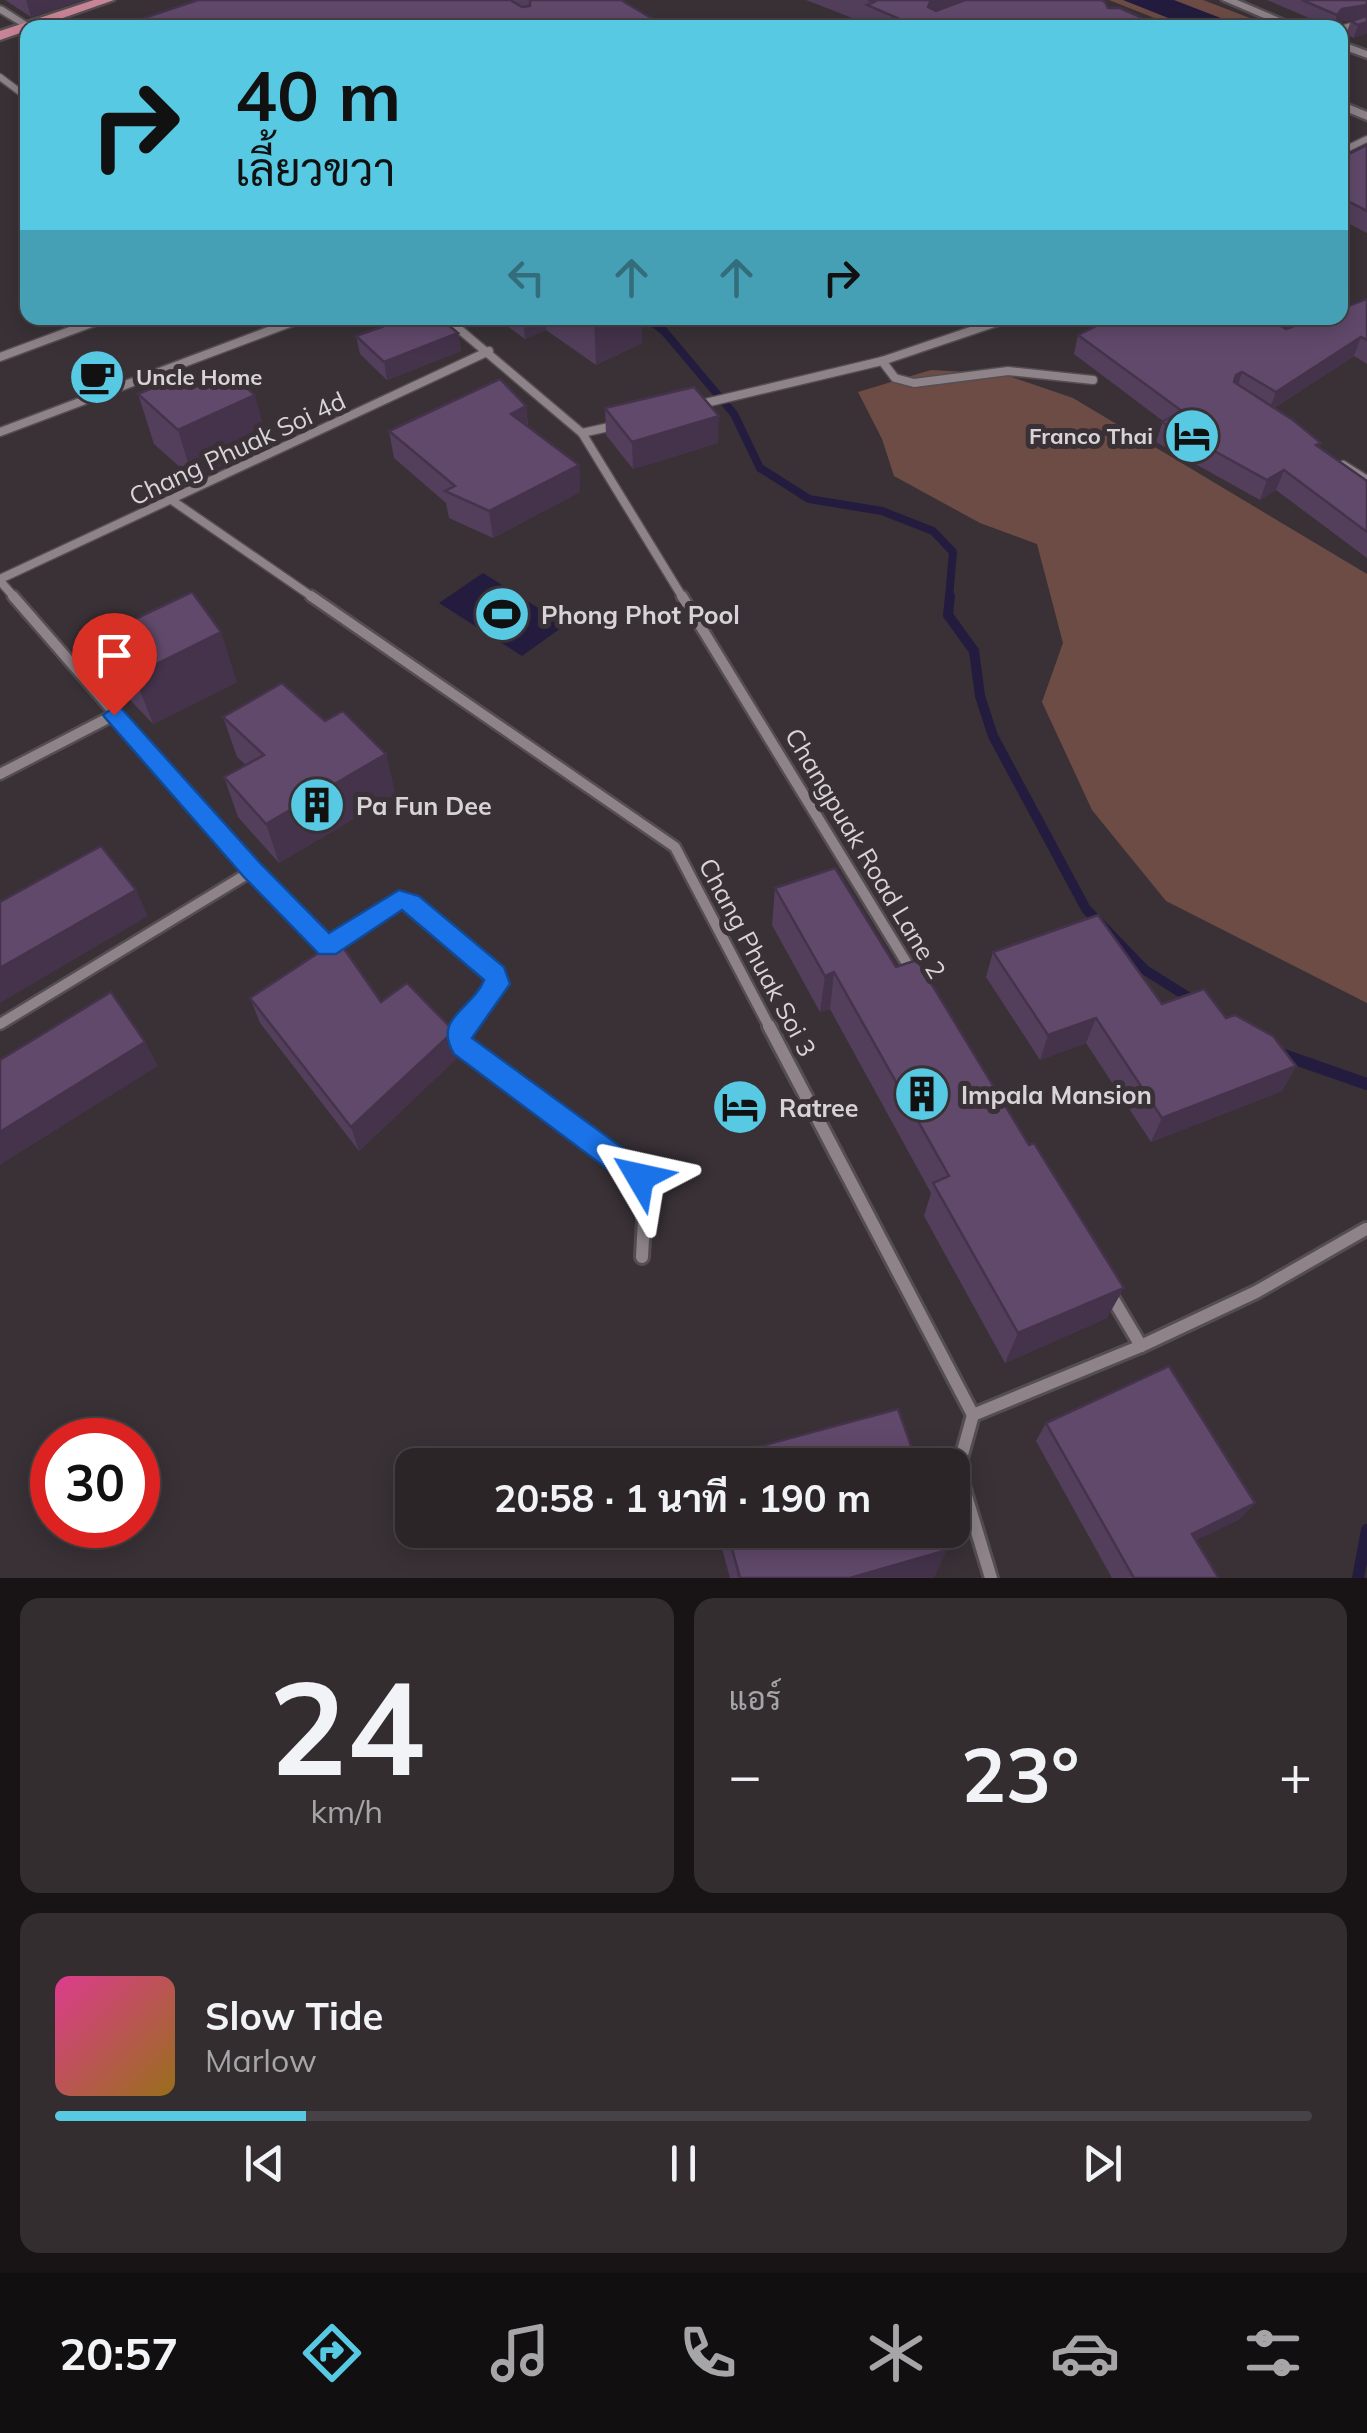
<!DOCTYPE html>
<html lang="th">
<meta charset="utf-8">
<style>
:root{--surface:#2b2528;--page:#332d30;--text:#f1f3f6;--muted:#a6a5a8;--line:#474245;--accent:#58c9e3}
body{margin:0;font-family:Mulish,Sarabun,sans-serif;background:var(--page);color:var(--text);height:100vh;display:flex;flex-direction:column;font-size:38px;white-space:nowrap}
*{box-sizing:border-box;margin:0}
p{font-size:32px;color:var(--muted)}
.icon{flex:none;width:55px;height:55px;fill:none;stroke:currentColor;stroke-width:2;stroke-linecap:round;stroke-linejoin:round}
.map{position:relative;height:1578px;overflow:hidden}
.drawer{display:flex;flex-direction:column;gap:20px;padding:20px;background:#181416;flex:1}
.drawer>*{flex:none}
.banner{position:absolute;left:20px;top:20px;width:1328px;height:305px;border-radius:20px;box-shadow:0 5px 25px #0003,0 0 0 2px var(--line);background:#58c9e3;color:#111;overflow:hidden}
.speed{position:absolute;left:30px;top:1418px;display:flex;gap:20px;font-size:50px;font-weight:700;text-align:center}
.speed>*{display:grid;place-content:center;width:130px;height:130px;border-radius:50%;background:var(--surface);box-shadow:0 5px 25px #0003,0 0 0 2px var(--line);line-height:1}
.speed .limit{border:15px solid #d22;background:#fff;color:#111}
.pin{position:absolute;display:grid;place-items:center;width:85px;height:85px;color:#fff;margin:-102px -42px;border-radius:50% 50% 50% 0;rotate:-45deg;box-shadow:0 0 10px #0007}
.pin .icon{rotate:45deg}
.me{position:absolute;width:110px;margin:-55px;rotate:306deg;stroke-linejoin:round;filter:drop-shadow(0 0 8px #0008)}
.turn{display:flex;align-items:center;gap:35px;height:210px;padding:0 50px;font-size:45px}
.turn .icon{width:130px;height:130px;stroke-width:2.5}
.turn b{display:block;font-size:70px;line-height:85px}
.lanes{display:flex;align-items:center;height:95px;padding:0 50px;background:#0003;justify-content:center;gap:50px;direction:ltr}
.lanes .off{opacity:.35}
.big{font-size:75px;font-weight:700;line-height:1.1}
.drawer .widget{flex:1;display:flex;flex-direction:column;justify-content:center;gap:15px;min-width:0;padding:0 35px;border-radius:20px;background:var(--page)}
.drawer .dial{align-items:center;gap:0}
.dial b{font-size:130px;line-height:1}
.song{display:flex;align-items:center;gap:30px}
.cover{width:120px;height:120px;border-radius:15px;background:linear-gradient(135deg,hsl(330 70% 55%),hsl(40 70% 35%))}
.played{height:10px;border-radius:5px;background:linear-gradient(90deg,var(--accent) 20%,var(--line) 20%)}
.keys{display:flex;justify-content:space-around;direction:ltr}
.heat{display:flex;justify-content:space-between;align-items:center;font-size:55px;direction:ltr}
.drawer .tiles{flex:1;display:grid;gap:20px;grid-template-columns:1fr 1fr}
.widget:last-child{grid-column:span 2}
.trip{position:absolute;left:395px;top:1448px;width:575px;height:100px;border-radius:20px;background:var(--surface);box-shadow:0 5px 25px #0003,0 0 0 2px var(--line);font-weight:700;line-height:100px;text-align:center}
.tab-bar{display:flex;height:160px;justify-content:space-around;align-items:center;background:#110f10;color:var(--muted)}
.tab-bar .icon{width:70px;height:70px}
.tab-bar .active{color:var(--accent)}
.tab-bar b{font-size:45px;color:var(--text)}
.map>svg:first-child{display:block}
.green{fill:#6e4c46}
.water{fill:#231c3e}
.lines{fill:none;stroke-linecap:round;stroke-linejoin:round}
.stream-far2{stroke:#231c3e;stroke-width:8}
.stream-far1{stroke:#231c3e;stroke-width:10}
.stream{stroke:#231c3e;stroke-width:12}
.minor-far3-casing{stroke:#544d52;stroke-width:9}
.minor-far2-casing{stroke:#544d52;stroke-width:11}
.minor-far1-casing{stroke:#544d52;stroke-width:15}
.minor-casing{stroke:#544d52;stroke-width:18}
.tertiary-casing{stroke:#544d52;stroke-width:4}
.secondary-casing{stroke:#544d52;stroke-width:5}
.primary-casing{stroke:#544d52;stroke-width:5}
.minor-far3{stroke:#8d8389;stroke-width:6}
.minor-far2{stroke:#8d8389;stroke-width:8}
.minor-far1{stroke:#8d8389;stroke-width:10}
.minor{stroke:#8d8389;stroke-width:12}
.tertiary{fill:#8d8389;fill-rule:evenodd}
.secondary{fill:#8d8389;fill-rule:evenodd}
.primary{fill:#ca8698;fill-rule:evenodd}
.wall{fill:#533f5c}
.shaded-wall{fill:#44334b}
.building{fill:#61496b;stroke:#44334b;stroke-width:2.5}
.route{fill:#1a73e8;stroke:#114b97;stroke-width:2.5}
.labels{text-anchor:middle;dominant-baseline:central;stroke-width:10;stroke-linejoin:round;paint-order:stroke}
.far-poi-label{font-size:22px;font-weight:bold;fill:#d8d3d6;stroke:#393136;text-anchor:start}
.street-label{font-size:25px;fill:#d8d3d6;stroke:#393136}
.poi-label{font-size:25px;font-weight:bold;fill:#d8d3d6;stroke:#393136;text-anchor:start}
</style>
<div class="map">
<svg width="1367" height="1578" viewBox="0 0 1367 1578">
<rect width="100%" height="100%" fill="#393136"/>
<!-- green -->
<g class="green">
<polygon points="1109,0 1203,0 1273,27 1177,27"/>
<polygon points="931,370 1003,374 1073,398 1367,574 1367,1003 1166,901 1092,810 1042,702 1063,643 1037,544 980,523 894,476 882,439 858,392"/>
</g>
<!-- water -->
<g class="water">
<polygon points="1123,0 1174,0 1244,27 1191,27"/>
<polygon points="483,573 565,625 522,656 439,603"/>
</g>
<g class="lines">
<!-- stream-far2 -->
<polyline class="stream-far2" points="647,318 664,331 734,414 760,468 809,499 882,511 933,531 953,552 949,598"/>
<!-- stream-far1 -->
<polyline class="stream-far1" points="950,596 948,615 974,651 980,696 993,736 1086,909 1145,970 1196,1002"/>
<!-- stream -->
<g class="stream">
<polyline points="1278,1053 1367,1084"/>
<polyline points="1358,1578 1367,1530"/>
</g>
<!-- minor-far3 casing -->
<g class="minor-far3-casing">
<g id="minor-far3">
<polyline points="54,18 70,28"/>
<polyline points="1340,29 1367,22"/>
<polyline points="0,77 28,98"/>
<polyline points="1340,152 1367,139"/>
</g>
</g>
<!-- minor-far2 casing -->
<g class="minor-far2-casing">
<g id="minor-far2">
<polyline points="446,318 582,433 683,598"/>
<polyline points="0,357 105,318"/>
<polyline points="882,361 895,378 914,383 1008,371 1093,380"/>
<polyline points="697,405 882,361 1009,318"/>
<polyline points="0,432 303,318"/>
<polyline points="582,433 618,425"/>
<polyline points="1343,465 1367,480"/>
<polyline points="173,501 314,598"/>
<polyline points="0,579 489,351"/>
<polyline points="0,581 15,598"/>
</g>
</g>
<!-- minor-far1 casing -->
<g class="minor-far1-casing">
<g id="minor-far1">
<polyline points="13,596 252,871 327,947 399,899 411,903 495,975 498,984 461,1028"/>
<polyline points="311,596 675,847 770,1028"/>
<polyline points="682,596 914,975"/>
<polyline points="0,774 114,715"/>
<polyline points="0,1024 252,871"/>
</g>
</g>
<!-- minor casing -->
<g class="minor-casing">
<g id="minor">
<polyline points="462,1026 459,1039 646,1183 642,1257"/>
<polyline points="769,1026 973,1415"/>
<polyline points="1141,1346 1256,1292 1366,1229"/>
<polyline points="973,1415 1141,1346 1109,1292"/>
<polyline points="973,1415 958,1469 991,1578"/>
</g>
</g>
<!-- tertiary casing -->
<g class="tertiary-casing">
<polygon id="tertiary" points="0,6 3,7 33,26 25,28 0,13"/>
</g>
<!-- secondary casing -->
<g class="secondary-casing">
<g id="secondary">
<polygon points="1222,0 1237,0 1303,28 1287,28"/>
<polygon points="1340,41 1367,51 1367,58 1340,48"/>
<polygon points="1340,101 1367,112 1367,120 1340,109"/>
</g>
</g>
<!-- primary casing -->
<g class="primary-casing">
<polygon id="primary" points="94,0 114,0 0,40 0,31"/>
</g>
<!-- minor-far3 -->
<use href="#minor-far3" class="minor-far3"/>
<!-- minor-far2 -->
<use href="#minor-far2" class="minor-far2"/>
<!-- minor-far1 -->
<use href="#minor-far1" class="minor-far1"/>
<!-- minor -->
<use href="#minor" class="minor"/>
<!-- tertiary -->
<use href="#tertiary" class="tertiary"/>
<!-- secondary -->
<use href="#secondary" class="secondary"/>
<!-- primary -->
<use href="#primary" class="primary"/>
</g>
<!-- wall -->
<g class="wall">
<polygon points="5,0 82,0 31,17"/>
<polygon points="198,0 621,0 668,28 123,28 123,25"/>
<polygon points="806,0 1101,0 1108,8 1165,28 865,28 865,23"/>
<polygon points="1267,0 1367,0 1354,38 1346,34 1351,21 1359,19 1338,22 1334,28 1332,28"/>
<polygon points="1367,145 1367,233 1340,219 1340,158"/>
<polygon points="1367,299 1367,364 1354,356 1274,408 1319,447 1367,481 1367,558 1276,490 1260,500 1156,442 1163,421 1074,354 1078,335 1230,321 1286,329"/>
<polygon points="496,318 641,318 642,343 596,365 546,330 525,339"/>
<polygon points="458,333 461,351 387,380 360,354 356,336"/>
<polygon points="138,394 268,444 193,479 154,444"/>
<polygon points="526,406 528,426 579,465 580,492 493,538 449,518 446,503 394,458 389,431"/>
<polygon points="605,408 718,443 633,469 606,435"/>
<polygon points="97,637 237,682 153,724 117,686"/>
<polygon points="223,717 325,721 386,754 395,794 279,863 238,817 224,777 246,765 237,757"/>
<polygon points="775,888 896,967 1107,1318 1005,1363 924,1216 931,1193 830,1009 820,1012 772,925"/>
<polygon points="993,952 1162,1004 1226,1018 1296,1066 1282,1091 1151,1142 1086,1043 1040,1060 986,977"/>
<polygon points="250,998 381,1002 459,1056 359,1151 260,1023"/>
<polygon points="1046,1423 1255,1503 1238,1520 1196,1540 1217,1578 1112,1578 1036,1441"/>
<polygon points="717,1530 940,1530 934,1578 730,1578"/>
</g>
<!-- shaded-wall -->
<g class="shaded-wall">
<polygon points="26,0 82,0 31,17"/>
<polygon points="931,0 986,0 929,22 928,7"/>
<polygon points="1367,5 1367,17 1338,22 1333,28 1337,15 1342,9"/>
<polygon points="1367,22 1367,34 1354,38 1358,25"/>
<polygon points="523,318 545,318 546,330 525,339"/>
<polygon points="594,318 641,318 642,343 596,365"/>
<polygon points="458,333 461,351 387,380 384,362"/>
<polygon points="1361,337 1354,356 1269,411 1276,392"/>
<polygon points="1242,372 1236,392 1229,394 1236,375"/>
<polygon points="255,395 268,444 193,479 178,430"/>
<polygon points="526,406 528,433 511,414"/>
<polygon points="719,416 718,443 633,469 632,442"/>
<polygon points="579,465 580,492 493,538 489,511"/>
<polygon points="1284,470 1276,490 1260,500 1267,480"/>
<polygon points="221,632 237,682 153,724 134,675"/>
<polygon points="386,754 395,794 279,863 266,824"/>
<polygon points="136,890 148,916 0,1003 0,968"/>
<polygon points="834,972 830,1009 820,1012 825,976"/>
<polygon points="1096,1018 1086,1043 1040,1060 1048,1035"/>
<polygon points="454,1031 459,1056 359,1151 351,1127"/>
<polygon points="145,1042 158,1066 0,1165 0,1132"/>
<polygon points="1296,1066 1282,1091 1151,1142 1162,1118"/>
<polygon points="1124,1288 1107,1318 1005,1363 1018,1333"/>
<polygon points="1255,1503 1238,1520 1177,1550 1192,1534"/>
<polygon points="947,1550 934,1578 850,1578"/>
</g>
<!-- building -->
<g class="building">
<polygon points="198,0 510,0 522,7 530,6 530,0 621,0 668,28 128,28 123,25"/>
<polygon points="868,0 931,0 928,7 936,11 965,0 1101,0 1105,2 1108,8 1120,8 1165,28 886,28 904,21 867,5 874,2"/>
<polygon points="1302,0 1367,0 1367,5 1342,9 1337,15"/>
<polygon points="1367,16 1367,22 1358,25 1351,21"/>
<polygon points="1367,145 1367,211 1340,197 1340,158"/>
<polygon points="1367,299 1367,340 1361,337 1276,392 1242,372 1236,375 1234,382 1293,420 1321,443 1316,445 1367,481 1367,532 1284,470 1267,480 1162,422 1182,411 1078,335 1113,318 1223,318 1230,321 1240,318 1267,318 1286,329 1318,318 1340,318 1340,309"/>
<polygon points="407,318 440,318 458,333 384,362 356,336"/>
<polygon points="190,372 203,383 228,372 255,395 178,430 138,394"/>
<polygon points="500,379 526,406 511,414 579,465 489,511 445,491 455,486 389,431"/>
<polygon points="694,387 719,416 632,442 605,408"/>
<polygon points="192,592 221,632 134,675 97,637"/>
<polygon points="282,683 325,721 343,711 386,754 266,824 224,777 264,755 223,717"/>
<polygon points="101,846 136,890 0,968 0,902"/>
<polygon points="835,868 896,967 917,960 1029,1145 1034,1143 1124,1288 1018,1333 933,1183 949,1176 834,972 825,976 775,888"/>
<polygon points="1098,915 1162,1004 1204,989 1226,1018 1235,1015 1273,1036 1296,1066 1162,1118 1096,1018 1048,1035 993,952"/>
<polygon points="338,940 381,1002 407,983 454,1031 351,1127 250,998"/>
<polygon points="111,992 145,1042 0,1132 0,1060"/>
<polygon points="1169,1366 1255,1503 1192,1534 1218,1577 1217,1578 1134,1578 1046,1423"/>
<polygon points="898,1409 918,1465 710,1465 709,1460"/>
<polygon points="727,1530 940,1530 947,1550 850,1578 740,1578"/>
</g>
<!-- route -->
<path class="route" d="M114,707L122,709L261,864L329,933L399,890L419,896L504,967L510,984L472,1038L650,1168L654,1177L650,1186L640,1190L630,1186L454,1054C432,1017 473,1009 484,980L402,910L336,954H319L244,877L107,720L103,715Z"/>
<!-- icons -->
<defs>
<g id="cafe-disc" transform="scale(2.875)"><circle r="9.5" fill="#58c9e3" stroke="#393136"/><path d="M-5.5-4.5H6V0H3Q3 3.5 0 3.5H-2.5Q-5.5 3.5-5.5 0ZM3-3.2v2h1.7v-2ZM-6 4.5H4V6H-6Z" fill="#111"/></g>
<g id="hotel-disc" transform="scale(2.875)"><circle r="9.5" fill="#58c9e3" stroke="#393136"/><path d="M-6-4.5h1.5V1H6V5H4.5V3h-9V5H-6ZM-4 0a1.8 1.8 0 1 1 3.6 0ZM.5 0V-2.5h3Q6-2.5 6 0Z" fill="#111"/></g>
<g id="stadium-disc" transform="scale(2.875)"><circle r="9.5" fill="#58c9e3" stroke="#393136"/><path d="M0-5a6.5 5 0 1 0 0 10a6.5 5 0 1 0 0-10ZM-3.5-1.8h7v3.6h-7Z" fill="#111"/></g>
<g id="building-disc" transform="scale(2.875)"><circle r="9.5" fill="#58c9e3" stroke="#393136"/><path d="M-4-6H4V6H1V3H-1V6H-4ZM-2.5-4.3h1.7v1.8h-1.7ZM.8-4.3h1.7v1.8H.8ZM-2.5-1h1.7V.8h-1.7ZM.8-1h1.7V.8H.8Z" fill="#111"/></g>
</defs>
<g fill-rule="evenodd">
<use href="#cafe-disc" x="97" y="377"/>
<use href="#hotel-disc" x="1192" y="436"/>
<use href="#stadium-disc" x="502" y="614"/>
<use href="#building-disc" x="317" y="805"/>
<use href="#building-disc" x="922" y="1094"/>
<use href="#hotel-disc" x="740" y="1107"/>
</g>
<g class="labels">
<!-- far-poi labels -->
<g class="far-poi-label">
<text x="136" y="377">Uncle Home</text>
<text x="1153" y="436" text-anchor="end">Franco Thai</text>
</g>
<!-- street labels -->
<g class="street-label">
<text transform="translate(237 448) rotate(-25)">Chang Phuak Soi 4d</text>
<text transform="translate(866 853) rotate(59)">Changpuak Road Lane 2</text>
<text transform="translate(758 957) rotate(62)">Chang Phuak Soi 3</text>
</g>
<!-- poi labels -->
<g class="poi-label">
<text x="541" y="614">Phong Phot Pool</text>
<text x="356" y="805">Pa Fun Dee</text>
<text x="961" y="1094">Impala Mansion</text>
<text x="779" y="1107">Ratree</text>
</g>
</g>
</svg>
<div class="speed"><div class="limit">30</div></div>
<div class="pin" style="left:114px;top:715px;background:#d93025"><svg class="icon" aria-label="arrive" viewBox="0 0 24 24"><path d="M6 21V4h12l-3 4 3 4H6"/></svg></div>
<svg class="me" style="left:640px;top:1177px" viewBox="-20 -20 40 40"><path d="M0-17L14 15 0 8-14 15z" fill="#1a73e8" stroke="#fff" stroke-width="4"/></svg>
<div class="trip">20:58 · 1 นาที · 190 m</div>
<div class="banner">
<div class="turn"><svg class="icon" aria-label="right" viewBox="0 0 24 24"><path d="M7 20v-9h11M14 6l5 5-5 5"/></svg><div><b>40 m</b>เลี้ยวขวา</div></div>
<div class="lanes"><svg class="icon off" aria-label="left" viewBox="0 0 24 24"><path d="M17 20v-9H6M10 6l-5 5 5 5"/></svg><svg class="icon off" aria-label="ahead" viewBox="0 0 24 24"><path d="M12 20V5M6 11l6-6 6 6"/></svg><svg class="icon off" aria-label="ahead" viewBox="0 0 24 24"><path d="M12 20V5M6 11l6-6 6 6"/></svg><svg class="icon" aria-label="right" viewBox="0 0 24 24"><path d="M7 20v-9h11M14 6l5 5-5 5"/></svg></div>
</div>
</div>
<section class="drawer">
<div class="tiles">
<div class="widget dial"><b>24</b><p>km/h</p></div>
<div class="widget"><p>แอร์</p>
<div class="heat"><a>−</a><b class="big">23°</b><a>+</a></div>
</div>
<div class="widget">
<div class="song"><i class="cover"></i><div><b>Slow Tide</b><p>Marlow</p></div></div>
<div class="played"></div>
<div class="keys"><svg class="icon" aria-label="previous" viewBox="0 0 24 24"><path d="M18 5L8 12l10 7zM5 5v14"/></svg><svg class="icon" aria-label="pause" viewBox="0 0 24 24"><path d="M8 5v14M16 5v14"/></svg><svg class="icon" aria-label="next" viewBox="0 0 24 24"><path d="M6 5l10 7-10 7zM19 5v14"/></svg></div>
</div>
</div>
</section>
<nav class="tab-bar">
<b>20:57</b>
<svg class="icon active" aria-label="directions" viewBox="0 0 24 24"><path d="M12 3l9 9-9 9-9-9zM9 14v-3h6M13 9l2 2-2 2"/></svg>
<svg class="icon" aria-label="music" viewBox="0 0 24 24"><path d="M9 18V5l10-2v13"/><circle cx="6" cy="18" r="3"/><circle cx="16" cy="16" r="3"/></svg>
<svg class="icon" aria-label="phone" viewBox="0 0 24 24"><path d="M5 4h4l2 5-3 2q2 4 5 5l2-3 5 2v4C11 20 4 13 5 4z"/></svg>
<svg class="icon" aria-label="climate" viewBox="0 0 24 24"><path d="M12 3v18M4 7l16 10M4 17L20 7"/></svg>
<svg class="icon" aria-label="car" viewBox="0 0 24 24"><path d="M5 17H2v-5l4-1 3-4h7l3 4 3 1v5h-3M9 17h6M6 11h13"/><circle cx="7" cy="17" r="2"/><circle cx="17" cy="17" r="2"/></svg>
<svg class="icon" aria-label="filters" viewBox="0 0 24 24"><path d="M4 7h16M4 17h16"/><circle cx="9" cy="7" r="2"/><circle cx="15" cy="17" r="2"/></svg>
</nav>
